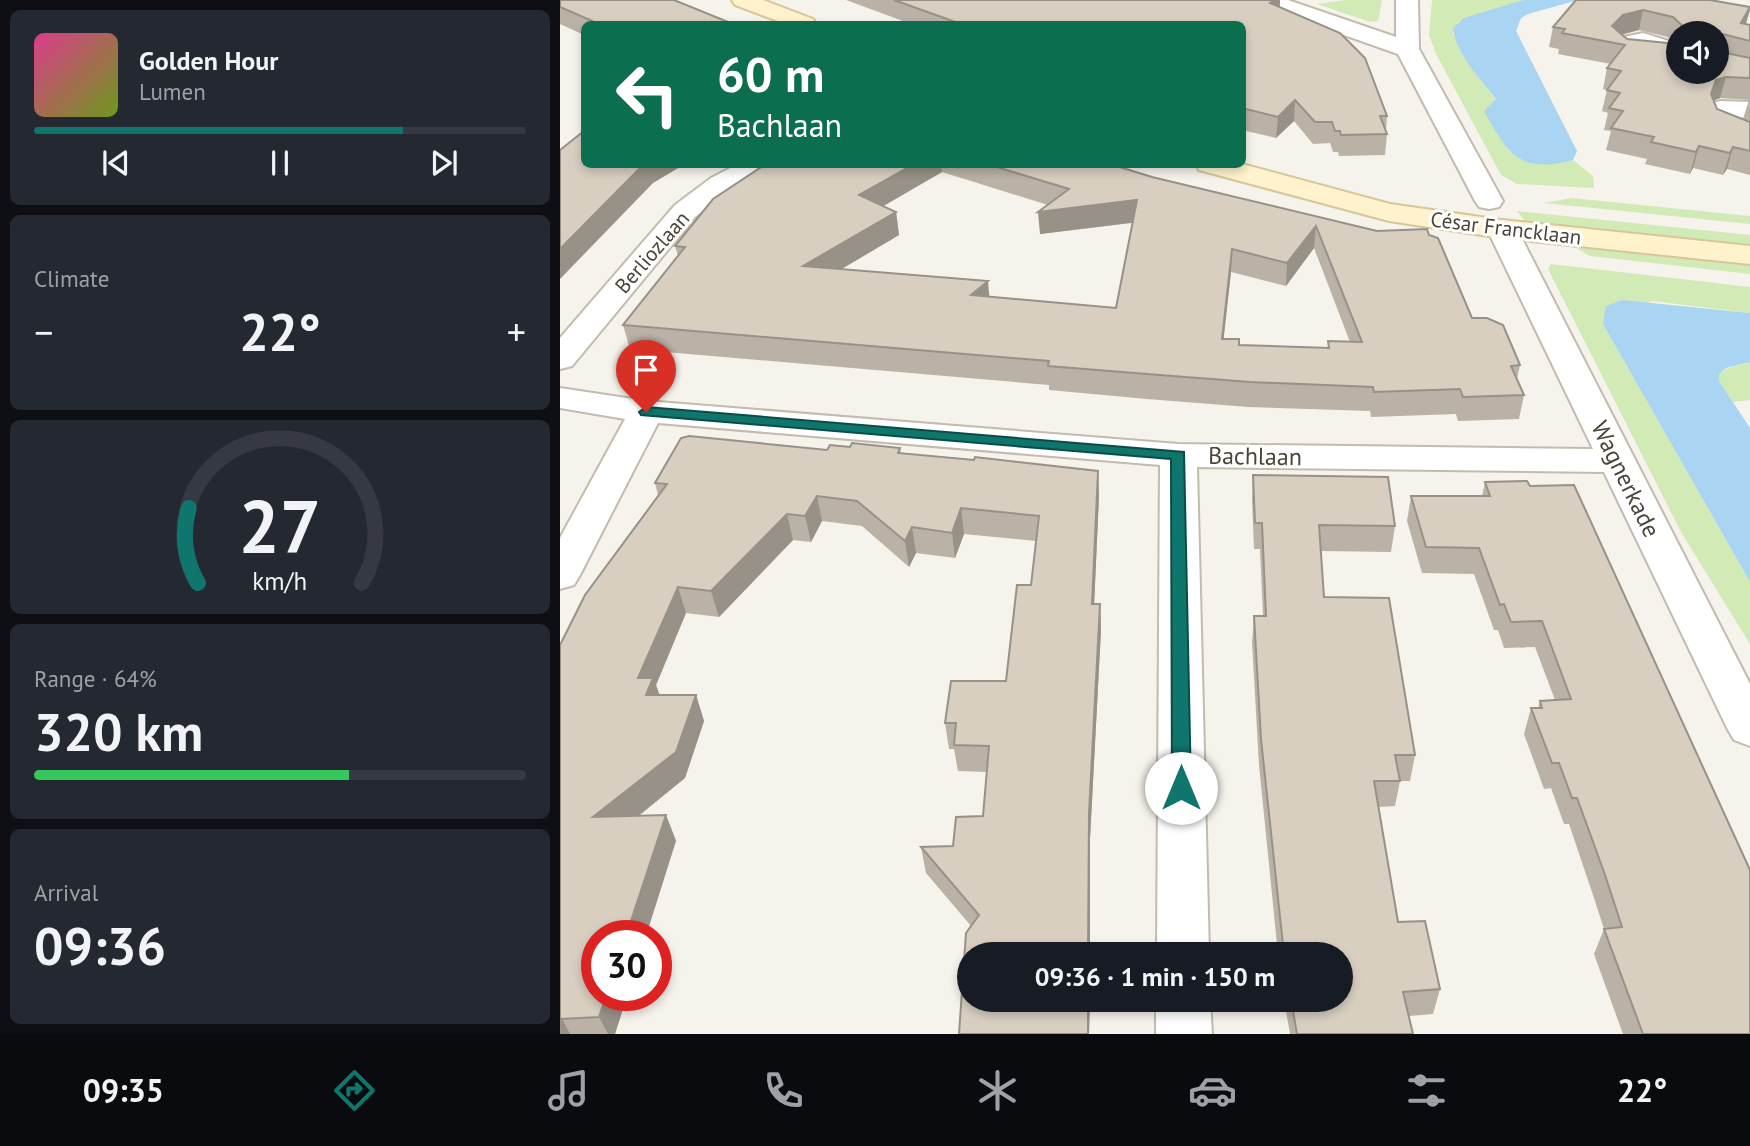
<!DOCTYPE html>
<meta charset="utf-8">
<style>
:root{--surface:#171b24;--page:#242831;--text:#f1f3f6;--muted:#9ea1a6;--line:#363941;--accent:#0f766e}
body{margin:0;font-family:"PT Sans",sans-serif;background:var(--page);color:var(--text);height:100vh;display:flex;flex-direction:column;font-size:26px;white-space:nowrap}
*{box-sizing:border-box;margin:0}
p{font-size:23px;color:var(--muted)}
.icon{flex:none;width:38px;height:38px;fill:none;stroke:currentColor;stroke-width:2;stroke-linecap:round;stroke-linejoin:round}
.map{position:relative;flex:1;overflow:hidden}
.side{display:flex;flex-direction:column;gap:10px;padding:10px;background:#0d0f14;width:560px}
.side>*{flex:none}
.guide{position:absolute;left:21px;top:21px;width:665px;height:147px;border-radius:10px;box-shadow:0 4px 10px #0003;background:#0b6e4f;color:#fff;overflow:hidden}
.buttons{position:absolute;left:1106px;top:21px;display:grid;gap:14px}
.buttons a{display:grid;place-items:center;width:63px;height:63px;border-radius:50%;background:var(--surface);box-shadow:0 4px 10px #0003;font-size:35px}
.speed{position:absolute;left:21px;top:920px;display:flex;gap:14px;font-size:35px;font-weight:700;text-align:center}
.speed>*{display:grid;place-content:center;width:91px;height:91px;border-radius:50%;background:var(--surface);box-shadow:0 4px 10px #0003;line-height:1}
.speed .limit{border:10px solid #d22;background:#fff;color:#111}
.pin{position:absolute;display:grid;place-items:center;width:60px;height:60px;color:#fff;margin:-72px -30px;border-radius:50% 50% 50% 0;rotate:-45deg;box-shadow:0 0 7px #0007}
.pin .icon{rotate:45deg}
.me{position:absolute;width:77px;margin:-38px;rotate:0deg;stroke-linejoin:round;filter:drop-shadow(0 0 5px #0008)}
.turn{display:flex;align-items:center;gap:24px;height:147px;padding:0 21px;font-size:32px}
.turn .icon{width:91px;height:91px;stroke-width:2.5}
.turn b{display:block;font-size:49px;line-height:60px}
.big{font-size:52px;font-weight:800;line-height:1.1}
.side .tile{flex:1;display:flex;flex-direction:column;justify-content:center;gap:10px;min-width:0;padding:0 24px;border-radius:10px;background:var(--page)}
.side .dial{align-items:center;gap:0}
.dial svg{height:182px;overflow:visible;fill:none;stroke:var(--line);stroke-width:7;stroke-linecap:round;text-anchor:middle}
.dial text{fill:var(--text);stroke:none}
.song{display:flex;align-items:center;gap:21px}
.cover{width:84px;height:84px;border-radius:10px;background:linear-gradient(135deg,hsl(330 70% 55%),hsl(80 70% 35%))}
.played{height:7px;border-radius:4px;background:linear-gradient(90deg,var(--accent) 75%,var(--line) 75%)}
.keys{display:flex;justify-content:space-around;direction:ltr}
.heat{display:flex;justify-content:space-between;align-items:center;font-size:38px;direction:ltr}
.charge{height:10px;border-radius:5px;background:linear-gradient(90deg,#34c759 64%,var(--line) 0)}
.trip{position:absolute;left:397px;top:942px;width:396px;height:70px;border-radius:35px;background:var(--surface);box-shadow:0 4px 10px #0003;font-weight:800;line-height:70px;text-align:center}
.tab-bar{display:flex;height:112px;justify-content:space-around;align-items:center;background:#090b0e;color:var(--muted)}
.tab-bar .icon{width:49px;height:49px}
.tab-bar .current{color:var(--accent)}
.tab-bar b{font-size:32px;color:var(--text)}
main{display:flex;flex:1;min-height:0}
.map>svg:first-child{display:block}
.green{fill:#d2eab5}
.water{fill:#a9d4f2}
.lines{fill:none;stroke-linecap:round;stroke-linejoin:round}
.minor-casing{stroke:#c2bbae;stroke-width:4}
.secondary-casing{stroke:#d6c79b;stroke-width:4}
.minor{fill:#fff;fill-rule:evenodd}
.secondary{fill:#fff3cd;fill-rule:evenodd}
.wall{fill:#bab2a6;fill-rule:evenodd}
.shaded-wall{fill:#979187}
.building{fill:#d8cfc1;stroke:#979187;stroke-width:2;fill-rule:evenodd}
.route{fill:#0f766e;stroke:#0a4d48;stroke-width:2}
.labels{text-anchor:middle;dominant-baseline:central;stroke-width:6;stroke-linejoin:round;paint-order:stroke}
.far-street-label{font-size:21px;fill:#4b4439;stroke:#fff}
.street-label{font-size:24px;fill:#4b4439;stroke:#fff}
</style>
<main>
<section class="side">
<div class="tile">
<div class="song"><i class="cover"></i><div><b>Golden Hour</b><p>Lumen</p></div></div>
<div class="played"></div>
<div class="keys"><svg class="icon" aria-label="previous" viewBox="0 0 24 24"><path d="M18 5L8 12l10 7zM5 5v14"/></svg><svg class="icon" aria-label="pause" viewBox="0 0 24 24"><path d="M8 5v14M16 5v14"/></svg><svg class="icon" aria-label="next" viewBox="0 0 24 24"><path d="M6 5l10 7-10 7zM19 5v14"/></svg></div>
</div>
<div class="tile"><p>Climate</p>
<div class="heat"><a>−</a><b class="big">22°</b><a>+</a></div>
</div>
<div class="tile dial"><svg viewBox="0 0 100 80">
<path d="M14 69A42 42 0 1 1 86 69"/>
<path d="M14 69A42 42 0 0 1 10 36" stroke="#0f766e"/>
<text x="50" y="56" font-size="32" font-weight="700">27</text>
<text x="50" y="72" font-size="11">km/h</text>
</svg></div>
<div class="tile"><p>Range · 64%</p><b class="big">320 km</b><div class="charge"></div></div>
<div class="tile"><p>Arrival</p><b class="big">09:36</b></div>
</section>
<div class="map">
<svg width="1190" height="1034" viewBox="0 0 1190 1034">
<rect width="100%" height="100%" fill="#f6f3ec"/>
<!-- green -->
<g class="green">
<polygon points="785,0 822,0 818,21 810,22 757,4"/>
<polygon points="872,0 963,0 898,22 893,33 901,53 936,100 970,162 985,164 1013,160 1033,176 1034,188 957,184 941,175 876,54 869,35"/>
<polygon points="1012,198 1190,216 1190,224 984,203"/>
<polygon points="957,211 1190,235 1190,248 968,225"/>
<polygon points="1009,244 1190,260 1190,274 1030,256"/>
<polygon points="991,264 1190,287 1190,313 1092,301 1043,324 1190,582 1190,644 1121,532 988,269"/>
<polygon points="1190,362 1190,400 1173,402 1159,381 1159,374 1166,369"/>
</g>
<!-- water -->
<g class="water">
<path d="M963,0H1018L968,14L961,18L956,31L1017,151L1013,160C959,174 948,154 924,111L936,99C920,78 896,55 893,28L904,18Z"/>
<polygon points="1062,300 1190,313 1190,362 1166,368 1159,374 1159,381 1190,428 1190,582 1043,324 1046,306"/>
</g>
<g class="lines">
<!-- minor casing -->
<g class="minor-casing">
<g id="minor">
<polygon points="696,0 728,0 836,37 836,0 858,0 859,49 943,201 939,207 929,209 919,207 915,201 838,54 699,5"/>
<polygon points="1083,33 1112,42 1118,49 1118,63 1063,57 1050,46 1059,38"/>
<path d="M1160,101L1190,102V118L1173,117L1190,128V146L1152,128C1147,121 1146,111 1151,104Z"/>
<polygon points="178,164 213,164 210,170 171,190 135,217 12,366 0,369 0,338 115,205 151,178"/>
<polygon points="942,220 952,223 957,229 1190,684 1190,746 1174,740 1167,728 1044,472 637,467 649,954 597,954 600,465 98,423 20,575 14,585 0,589 0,538 65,419 0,408 0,388 86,401 618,444 1033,449 927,229 932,223"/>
<polygon points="596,999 650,999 652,1034 596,1034"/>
</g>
</g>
<!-- secondary casing -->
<g class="secondary-casing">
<g id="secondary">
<polygon points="172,0 203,0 253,19 256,24 226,24 175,5"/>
<polygon points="636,164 682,164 830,204 942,220 1190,246 1190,264 942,238 829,221 639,170"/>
</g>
</g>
<!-- minor -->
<use href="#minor" class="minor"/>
<!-- secondary -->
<use href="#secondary" class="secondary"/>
</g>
<!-- wall -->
<g class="wall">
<polygon points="0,0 173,24 24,24 24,35 0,24"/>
<polygon points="286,0 720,0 720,7 827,116 826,130 827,134 825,155 779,156 778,152 773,152 770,143 753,144 734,121 716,138 682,130 682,24 351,24"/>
<path d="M1016,0L1190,25V175L1167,169L1163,175L1133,168L1130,174L1085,164L1087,159L1046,150L1051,131L1044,130L1048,113L1042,111L1047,90L1043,89L1047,68L1051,64L998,54L999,49L989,47L993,27ZM1079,30L1108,37L1115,44L1067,39L1062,35ZM1118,33H1157L1118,72ZM1160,98L1189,100L1183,119L1157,109L1154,100Z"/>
<path d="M206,164H550L592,177L817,231L912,318L960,365L957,379L964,395L959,419L898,421L896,414L811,417L810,411L688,407L587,399L489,390V385L70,349L63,325L118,256L115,246ZM382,172L488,205L480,234L572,223L556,308L429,297L281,269L339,235L336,212L322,206ZM754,248L790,342L768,341V348L679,345L663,339L671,272L726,286Z"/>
<polygon points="290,447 340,448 341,453 538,471 539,496 534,604 540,604 541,630 530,839 530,954 410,954 530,999 529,1034 399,1034 411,926 366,873 361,847 393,846 423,816 427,772 398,771 394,749 389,749 385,723 446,681 471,585 476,541 404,534 395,558 356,553 349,567 302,526 262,521 251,542 233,540 159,617 126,613 96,685 99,695 136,695 144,721 125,778 79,816 106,815 116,841 37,996 67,996 55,1034 0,1034 0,645 98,495 95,483 267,450"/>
<polygon points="693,475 835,526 831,552 761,551 764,597 855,755 850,781 840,781 835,806 819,807 838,922 880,989 873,1014 849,1016 853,1034 730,1034 724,999 780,999 780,954 718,954 699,765 692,642 694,616 703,616 700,549 694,549 692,500"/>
<polygon points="925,482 1190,1034 1063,1034 1034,954 1044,929 1034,898 1009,824 1004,824 991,788 984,789 964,734 971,708 978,708 980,701 995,700 975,647 944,648 938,630 934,630 914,574 862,573 847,521 851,496 922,496"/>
</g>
<!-- shaded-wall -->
<g class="shaded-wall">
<polygon points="714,0 720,0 719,15 710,3"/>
<polygon points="1190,8 1190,10 1185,27 1181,23"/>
<polygon points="1083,10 1079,30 1058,35 1052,26 1063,15"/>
<polygon points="1166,77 1160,98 1150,102 1151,94 1156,80"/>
<polygon points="735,100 734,121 716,138 718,117"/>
<polygon points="1139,146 1133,168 1130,174 1136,152"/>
<polygon points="1173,147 1167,169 1163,175 1170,153"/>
<polygon points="84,164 125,164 93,183 0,279 0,249"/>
<polygon points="354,164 381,164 382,172 303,218 299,195"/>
<polygon points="577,200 577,222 480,234 478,212"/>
<polygon points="336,212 339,235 248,289 243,266"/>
<polygon points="756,226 754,248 726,286 727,263"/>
<polygon points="672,249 671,272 661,363 662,339"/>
<polygon points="428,281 430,304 411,295"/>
<polygon points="538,471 539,496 533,630 532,604"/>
<polygon points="257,496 262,521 251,542 245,516"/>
<polygon points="401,508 404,534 395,558 392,533"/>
<polygon points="227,514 233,540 159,617 151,591"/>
<polygon points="352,527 356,553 349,567 345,541"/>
<polygon points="118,587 126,613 96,685 103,704 96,721 78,678"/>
<polygon points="540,604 541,630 530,839 530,954 528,954 529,813"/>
<polygon points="136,695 144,721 125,778 44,843 33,817"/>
<polygon points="106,815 116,841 86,936 66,936"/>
<polygon points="46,996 67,996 55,1034 48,1034 39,1017"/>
<polygon points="528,999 530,999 529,1034 528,1034"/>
<polygon points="0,1019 2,1019 10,1034 0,1034"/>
</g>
<!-- building -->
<g class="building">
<polygon points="0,0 114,0 173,24 39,24 0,7"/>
<polygon points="334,0 714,0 710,3 780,33 805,58 827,116 820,116 827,134 781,135 780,131 775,131 772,122 755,122 735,100 718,117 682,108 682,24 401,24"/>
<path d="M1016,0H1150L1190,7L1181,23L1190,25V41L1163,34L1160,36L1161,52L1190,58V78L1166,77L1156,80L1151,94L1157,109L1190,122V151L1173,147L1170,153L1139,146L1136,152L1091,142L1094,137L1051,128L1063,111L1049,108L1060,93L1047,90L1061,71L1047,68L1065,45L1002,33L1005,29L993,27ZM1083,10L1113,17L1126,29L1125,33H1157V72H1118V44L1067,39L1052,26L1063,15Z"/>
<polygon points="24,131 24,164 84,164 0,249 0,150"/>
<path d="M206,164H354L299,195L336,212L243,266L428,281L411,295L556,308L577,200L478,212L509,189L427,164H550L592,177L817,231L867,229L869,235L878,238L912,318H927L943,325L960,365L951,366L964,395L903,397L900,389L814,392L813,387L690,382L587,374L488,366L489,361L63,325L125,247L115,246L153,199ZM756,226L802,342L768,341L769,348L679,345V339H662L672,249L727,263Z"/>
<polygon points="129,436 267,450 270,445 290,447 292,443 340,448 338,453 414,460 415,457 538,471 532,604 540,604 529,813 528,954 410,954 410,999 528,999 528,1034 399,1034 406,933 419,915 361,847 393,846 396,817 423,816 429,746 394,745 396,723 385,723 391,681 446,681 457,585 471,585 479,516 401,508 392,533 352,527 345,541 297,501 257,496 245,516 227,514 151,591 118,587 78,678 93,678 86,695 136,695 116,752 33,817 106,815 66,936 37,936 37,996 46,996 39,1017 0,1019 0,645 25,595 107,484 95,483 121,438"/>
<polygon points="693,475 828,477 835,526 759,525 764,597 829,598 855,755 835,755 840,781 814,781 838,922 865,921 880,989 843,992 853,1034 737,1034 731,999 780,999 780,954 724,954 701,739 694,616 706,616 702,523 695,523"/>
<polygon points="967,481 970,486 1014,485 1190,870 1190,1034 1083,1034 1044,929 1062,927 1044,872 1017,798 1012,798 999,763 992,763 971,708 982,708 980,701 1011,699 982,621 951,622 944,604 940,605 919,548 866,547 851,496 930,496 925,482"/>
</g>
<!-- route -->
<polygon class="route" points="86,407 624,452 631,788 628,793 615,793 612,788 611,459 81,415 79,412"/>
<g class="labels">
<!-- far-street labels -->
<g class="far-street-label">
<text transform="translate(946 228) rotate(7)">César Francklaan</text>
<text transform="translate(92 252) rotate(-49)">Berliozlaan</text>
</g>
<!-- street labels -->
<g class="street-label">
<text transform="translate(695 456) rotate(1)">Bachlaan</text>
<text transform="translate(1066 479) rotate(64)">Wagnerkade</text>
</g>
</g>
</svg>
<div class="buttons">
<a><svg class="icon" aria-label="sound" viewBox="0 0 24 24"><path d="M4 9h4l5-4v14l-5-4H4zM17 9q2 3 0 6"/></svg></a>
</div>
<div class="speed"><div class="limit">30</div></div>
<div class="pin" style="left:86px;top:412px;background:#d93025"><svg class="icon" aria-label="arrive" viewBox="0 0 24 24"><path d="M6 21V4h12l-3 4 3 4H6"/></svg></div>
<svg class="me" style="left:621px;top:788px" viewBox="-20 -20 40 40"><circle r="19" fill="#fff"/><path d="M0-13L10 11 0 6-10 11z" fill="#0f766e"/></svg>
<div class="trip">09:36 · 1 min · 150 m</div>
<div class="guide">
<div class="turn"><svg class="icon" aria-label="left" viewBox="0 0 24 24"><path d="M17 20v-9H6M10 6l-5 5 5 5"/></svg><div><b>60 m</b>Bachlaan</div></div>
</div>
</div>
</main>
<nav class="tab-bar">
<b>09:35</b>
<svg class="icon current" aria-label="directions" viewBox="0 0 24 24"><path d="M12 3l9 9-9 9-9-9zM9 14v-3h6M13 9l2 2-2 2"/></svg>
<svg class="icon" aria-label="music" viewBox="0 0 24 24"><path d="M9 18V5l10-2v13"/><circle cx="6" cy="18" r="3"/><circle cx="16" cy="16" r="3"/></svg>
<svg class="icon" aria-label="phone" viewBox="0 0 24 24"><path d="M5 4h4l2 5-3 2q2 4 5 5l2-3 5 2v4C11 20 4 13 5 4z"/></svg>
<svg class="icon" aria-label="climate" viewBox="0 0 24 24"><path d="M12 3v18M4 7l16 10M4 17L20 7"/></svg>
<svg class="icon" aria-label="car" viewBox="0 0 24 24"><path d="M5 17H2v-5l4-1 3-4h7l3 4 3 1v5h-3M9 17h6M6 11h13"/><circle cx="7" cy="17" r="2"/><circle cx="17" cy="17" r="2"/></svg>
<svg class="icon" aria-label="filters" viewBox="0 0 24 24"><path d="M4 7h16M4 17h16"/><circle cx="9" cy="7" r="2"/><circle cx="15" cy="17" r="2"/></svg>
<b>22°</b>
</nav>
